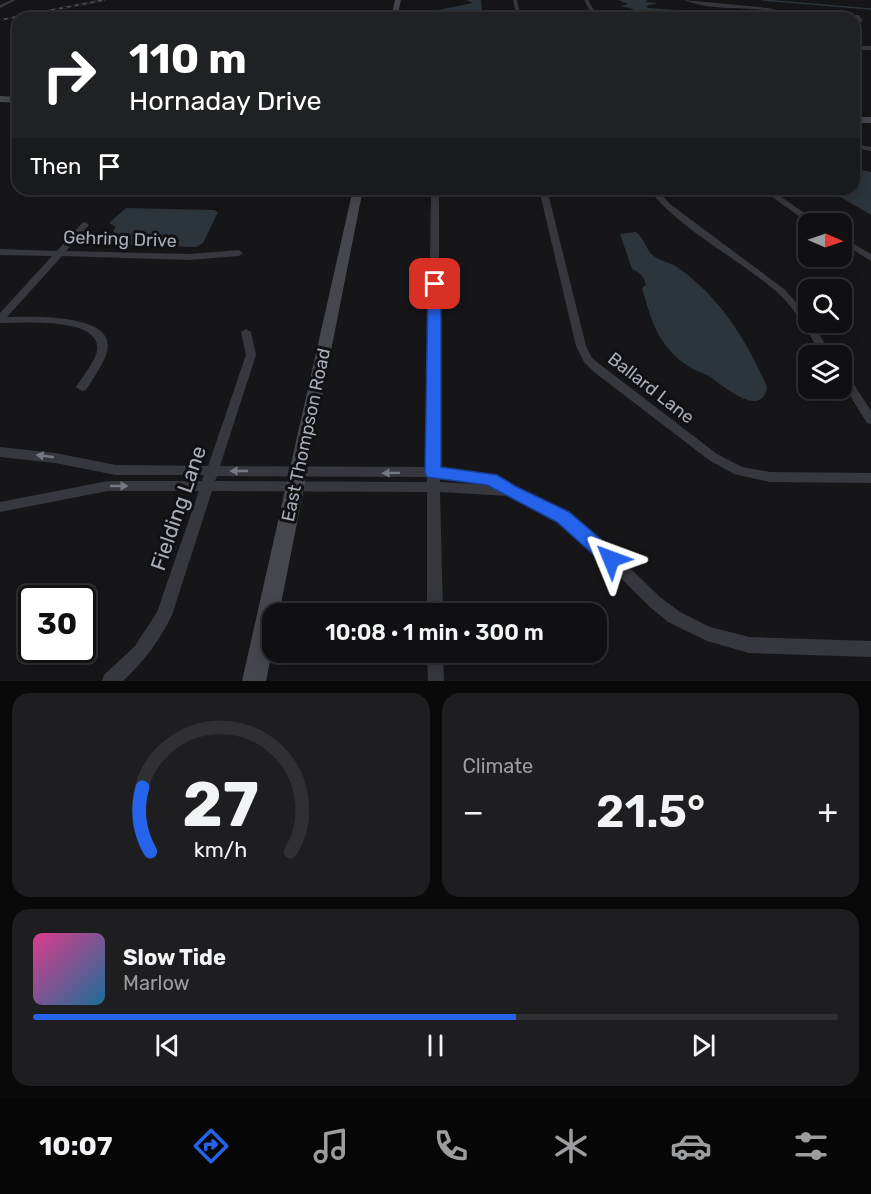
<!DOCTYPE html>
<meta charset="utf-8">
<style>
:root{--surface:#101012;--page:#1e1e20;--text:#f1f3f6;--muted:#9c9d9f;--line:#303032;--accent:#2563eb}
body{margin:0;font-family:Rubik,sans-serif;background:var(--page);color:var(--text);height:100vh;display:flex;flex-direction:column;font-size:22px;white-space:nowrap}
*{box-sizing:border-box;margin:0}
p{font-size:20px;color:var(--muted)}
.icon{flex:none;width:33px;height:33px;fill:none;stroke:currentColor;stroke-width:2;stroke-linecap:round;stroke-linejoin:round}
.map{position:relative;height:681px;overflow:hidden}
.details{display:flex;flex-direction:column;gap:12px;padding:12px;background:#09090a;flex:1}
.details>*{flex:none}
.hud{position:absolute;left:12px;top:12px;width:848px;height:183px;border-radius:18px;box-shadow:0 3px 15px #0003,0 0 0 2px var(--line);background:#202124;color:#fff;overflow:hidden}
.needle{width:39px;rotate:92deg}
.controls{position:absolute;left:798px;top:213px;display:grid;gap:12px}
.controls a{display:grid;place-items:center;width:54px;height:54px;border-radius:12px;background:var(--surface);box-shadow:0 3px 15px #0003,0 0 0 2px var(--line);font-size:30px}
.speed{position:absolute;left:18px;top:585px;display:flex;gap:12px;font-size:30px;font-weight:700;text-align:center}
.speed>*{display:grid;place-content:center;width:78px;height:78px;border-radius:50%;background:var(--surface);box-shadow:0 3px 15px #0003,0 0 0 2px var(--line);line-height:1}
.speed .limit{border:3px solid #111;border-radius:9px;background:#fff;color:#111}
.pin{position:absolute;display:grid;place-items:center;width:51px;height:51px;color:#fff;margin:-26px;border-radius:12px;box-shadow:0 3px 9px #0006}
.me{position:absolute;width:66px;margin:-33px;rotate:314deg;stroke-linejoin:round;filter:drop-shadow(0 0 4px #0008)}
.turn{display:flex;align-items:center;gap:21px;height:126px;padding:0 18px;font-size:27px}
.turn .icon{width:78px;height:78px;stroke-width:2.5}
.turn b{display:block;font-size:42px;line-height:51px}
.then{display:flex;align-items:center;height:57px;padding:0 18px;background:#0003;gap:12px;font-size:22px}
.big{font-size:45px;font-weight:600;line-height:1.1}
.details .tile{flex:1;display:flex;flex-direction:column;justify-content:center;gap:9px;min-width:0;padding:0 21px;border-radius:18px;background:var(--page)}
.details .dial{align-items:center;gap:0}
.dial svg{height:156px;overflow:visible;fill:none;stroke:var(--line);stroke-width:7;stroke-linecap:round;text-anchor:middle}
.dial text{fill:var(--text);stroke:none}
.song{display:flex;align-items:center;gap:18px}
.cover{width:72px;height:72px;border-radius:9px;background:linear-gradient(135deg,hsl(330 70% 55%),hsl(200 70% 35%))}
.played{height:6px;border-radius:3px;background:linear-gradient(90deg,var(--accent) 60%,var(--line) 60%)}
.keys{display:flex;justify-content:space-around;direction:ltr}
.heat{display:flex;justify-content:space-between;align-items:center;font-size:33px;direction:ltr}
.details .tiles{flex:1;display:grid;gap:12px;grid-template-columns:1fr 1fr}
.tile:last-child{grid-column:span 2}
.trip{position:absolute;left:262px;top:603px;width:345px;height:60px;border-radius:18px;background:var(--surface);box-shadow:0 3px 15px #0003,0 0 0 2px var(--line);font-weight:600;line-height:60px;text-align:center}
.tabs{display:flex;height:96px;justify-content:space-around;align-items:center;background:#060607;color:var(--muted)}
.tabs .icon{width:42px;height:42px}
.tabs .on{color:var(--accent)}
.tabs b{font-size:27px;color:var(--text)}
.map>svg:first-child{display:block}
.water{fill:#2c353c}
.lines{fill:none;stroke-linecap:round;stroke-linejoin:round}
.stream{stroke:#2c353c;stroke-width:1.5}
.street{fill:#37383d;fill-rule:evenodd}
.secondary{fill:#45474d;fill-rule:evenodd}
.rail-casing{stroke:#4a4c52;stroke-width:2}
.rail{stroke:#111113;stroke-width:1.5;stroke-dasharray:4;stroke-linecap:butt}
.oneway{fill:#757881}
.route{fill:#2563eb;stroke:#184099;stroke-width:1.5}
.labels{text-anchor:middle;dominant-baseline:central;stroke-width:6;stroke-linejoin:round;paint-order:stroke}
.street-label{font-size:18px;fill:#a8adb8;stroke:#111113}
.near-street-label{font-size:21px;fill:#a8adb8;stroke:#111113}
</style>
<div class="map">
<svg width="871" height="681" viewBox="0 0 871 681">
<rect width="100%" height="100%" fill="#161618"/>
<!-- water -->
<g class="water">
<polygon points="466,0 481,0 482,14 432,11 473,3"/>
<polygon points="618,0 648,0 645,2 658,3 646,6 648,8 753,15 768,18 634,12 633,9 620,6 628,4"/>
<polygon points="854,169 871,172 871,215 827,189 854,189"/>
<polygon points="126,208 214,210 218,212 203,243 197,247 110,244 106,242 116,227 109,223"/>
<path d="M636,232C645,239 646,251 655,257C663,262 673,263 680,269C721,299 747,341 767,387C762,419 724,387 712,378C707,374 701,373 695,370C685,365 674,356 667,347C653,330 648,308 642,288L646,285C644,277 640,272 632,269L620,234Z"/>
</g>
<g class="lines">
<!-- stream -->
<polyline class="stream" points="763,0 871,9"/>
<!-- street -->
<g class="street">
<polygon points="11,0 16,0 0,8 0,5"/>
<polygon points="513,0 517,0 521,18 517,18"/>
<polygon points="584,0 588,0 598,18 594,18"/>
<path d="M684,0L768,8L783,12L796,18C785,18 775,12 764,10C738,7 708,10 684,0Z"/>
<polygon points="855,15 859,15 863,21 854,25 854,23 858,21"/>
<rect x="854" y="46" width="17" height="4"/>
<polygon points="854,144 871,147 871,151 854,148"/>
<path d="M431,189H439V468L496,475L514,487L568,513L586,526L660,597L680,612L710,627L749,637L871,641V657L749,653L707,641L668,622L650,607L576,534L558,521L507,496L440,492L443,614H427V492L212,491L172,615C160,640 143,663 123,681H102L104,675L135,646L157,612L199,491H108L0,512V502L108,481H202L204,475H116L55,463L0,457V447L55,453L116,465L208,466L246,355L241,332L246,329L251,332L256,355L220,466L427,467ZM217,476L427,477V482L215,481ZM440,478L488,484L490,485L440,482Z"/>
<polygon points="539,189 547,189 586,346 592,358 602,366 717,454 742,467 770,472 871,473 871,483 770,482 734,474 709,460 594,372 584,362 576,346"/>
<path d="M648,189H656L670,204L784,289L804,311L808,318V322H811L833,356H822C809,334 796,309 777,292C736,257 682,231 648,189Z"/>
<polygon points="761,189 770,189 820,224 810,224"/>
<path d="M85,222L89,225L66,251L189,254L239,250L243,253L239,256L189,260L62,256L7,317C28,317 118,312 107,352C104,363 92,380 86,390L82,391L76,387C82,378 95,361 97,351C103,316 20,323 0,323V313L52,256L0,255V249L57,251L82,223Z"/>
<polygon points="842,237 871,254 871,261 842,243"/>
<polygon points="842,371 846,372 871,411 871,424 867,423 842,383"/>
<polygon points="427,652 443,652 444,681 428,681"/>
</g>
<!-- secondary -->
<g class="secondary">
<polygon points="395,0 401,0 397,18 391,18"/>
<polygon points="0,96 18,97 18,103 0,102"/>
<rect x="854" y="117" width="17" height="6"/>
<polygon points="353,189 363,189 279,614 273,614 273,646 266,681 242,681"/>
</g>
<!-- rail casing -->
<g class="rail-casing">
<polyline id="rail" points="0,20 104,0"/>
</g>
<!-- rail -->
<use href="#rail" class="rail"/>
</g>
<!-- one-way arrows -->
<defs><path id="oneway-solid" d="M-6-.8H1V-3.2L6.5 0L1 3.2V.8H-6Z" transform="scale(1.5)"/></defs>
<g class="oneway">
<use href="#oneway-solid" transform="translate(45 456) rotate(-172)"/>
<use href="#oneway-solid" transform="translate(239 471) rotate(-180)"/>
<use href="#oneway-solid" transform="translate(391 473) rotate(179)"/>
<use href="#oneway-solid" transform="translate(119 486)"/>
</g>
<!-- route -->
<polygon class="route" points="435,280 441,284 441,467 497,475 515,486 569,512 617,553 620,559 617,564 611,567 604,564 557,522 487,485 427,477 425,472 428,284"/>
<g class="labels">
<!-- street labels -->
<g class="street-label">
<text transform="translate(120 239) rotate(2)">Gehring Drive</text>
<text transform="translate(651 388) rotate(38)">Ballard Lane</text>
<text transform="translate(306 435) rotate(-78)">East Thompson Road</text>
</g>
<!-- near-street labels -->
<g class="near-street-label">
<text transform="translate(178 508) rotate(-71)">Fielding Lane</text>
</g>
</g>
</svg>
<div class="controls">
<a><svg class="needle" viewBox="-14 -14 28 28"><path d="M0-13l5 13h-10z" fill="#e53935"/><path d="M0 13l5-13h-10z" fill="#9c9d9f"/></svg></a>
<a><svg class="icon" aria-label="search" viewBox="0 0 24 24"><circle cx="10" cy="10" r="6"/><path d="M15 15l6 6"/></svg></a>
<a><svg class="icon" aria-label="layers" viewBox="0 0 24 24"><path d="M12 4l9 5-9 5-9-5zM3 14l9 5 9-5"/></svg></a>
</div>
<div class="speed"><div class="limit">30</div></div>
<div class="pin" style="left:435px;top:284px;background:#d93025"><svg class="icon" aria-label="arrive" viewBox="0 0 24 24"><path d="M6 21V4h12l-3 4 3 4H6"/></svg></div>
<svg class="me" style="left:611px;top:559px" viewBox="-20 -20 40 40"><path d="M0-17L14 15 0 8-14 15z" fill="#2563eb" stroke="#fff" stroke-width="4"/></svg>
<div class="trip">10:08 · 1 min · 300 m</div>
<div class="hud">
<div class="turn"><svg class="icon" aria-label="right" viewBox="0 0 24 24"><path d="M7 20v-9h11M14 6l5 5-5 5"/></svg><div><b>110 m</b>Hornaday Drive</div></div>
<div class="then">Then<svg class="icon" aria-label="arrive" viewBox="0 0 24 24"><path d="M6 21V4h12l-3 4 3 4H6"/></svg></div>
</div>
</div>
<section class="details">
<div class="tiles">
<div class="tile dial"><svg viewBox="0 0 100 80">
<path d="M14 69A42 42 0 1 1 86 69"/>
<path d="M14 69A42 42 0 0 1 10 36" stroke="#2563eb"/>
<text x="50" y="56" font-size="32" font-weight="700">27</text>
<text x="50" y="72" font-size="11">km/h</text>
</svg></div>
<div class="tile"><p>Climate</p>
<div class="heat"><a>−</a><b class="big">21.5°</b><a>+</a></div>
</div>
<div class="tile">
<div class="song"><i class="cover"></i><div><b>Slow Tide</b><p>Marlow</p></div></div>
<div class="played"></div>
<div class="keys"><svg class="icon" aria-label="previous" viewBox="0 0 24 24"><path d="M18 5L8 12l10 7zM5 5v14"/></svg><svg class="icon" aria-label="pause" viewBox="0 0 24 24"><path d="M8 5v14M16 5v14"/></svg><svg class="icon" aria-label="next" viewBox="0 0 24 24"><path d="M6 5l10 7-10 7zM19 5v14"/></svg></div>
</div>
</div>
</section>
<nav class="tabs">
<b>10:07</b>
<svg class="icon on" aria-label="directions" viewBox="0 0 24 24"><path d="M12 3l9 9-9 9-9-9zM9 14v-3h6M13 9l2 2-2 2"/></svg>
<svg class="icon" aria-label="music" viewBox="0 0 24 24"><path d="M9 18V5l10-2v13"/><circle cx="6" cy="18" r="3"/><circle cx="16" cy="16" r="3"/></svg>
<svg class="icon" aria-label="phone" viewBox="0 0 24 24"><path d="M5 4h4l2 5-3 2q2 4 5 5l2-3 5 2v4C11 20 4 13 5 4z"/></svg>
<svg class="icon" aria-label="climate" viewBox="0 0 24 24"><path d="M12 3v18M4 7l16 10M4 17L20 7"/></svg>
<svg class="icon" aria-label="car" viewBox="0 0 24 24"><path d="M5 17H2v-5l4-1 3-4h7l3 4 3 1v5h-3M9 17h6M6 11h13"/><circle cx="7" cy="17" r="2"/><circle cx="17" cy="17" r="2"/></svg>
<svg class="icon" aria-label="filters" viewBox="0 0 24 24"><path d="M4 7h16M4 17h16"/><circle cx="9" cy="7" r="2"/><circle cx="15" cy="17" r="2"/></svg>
</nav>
